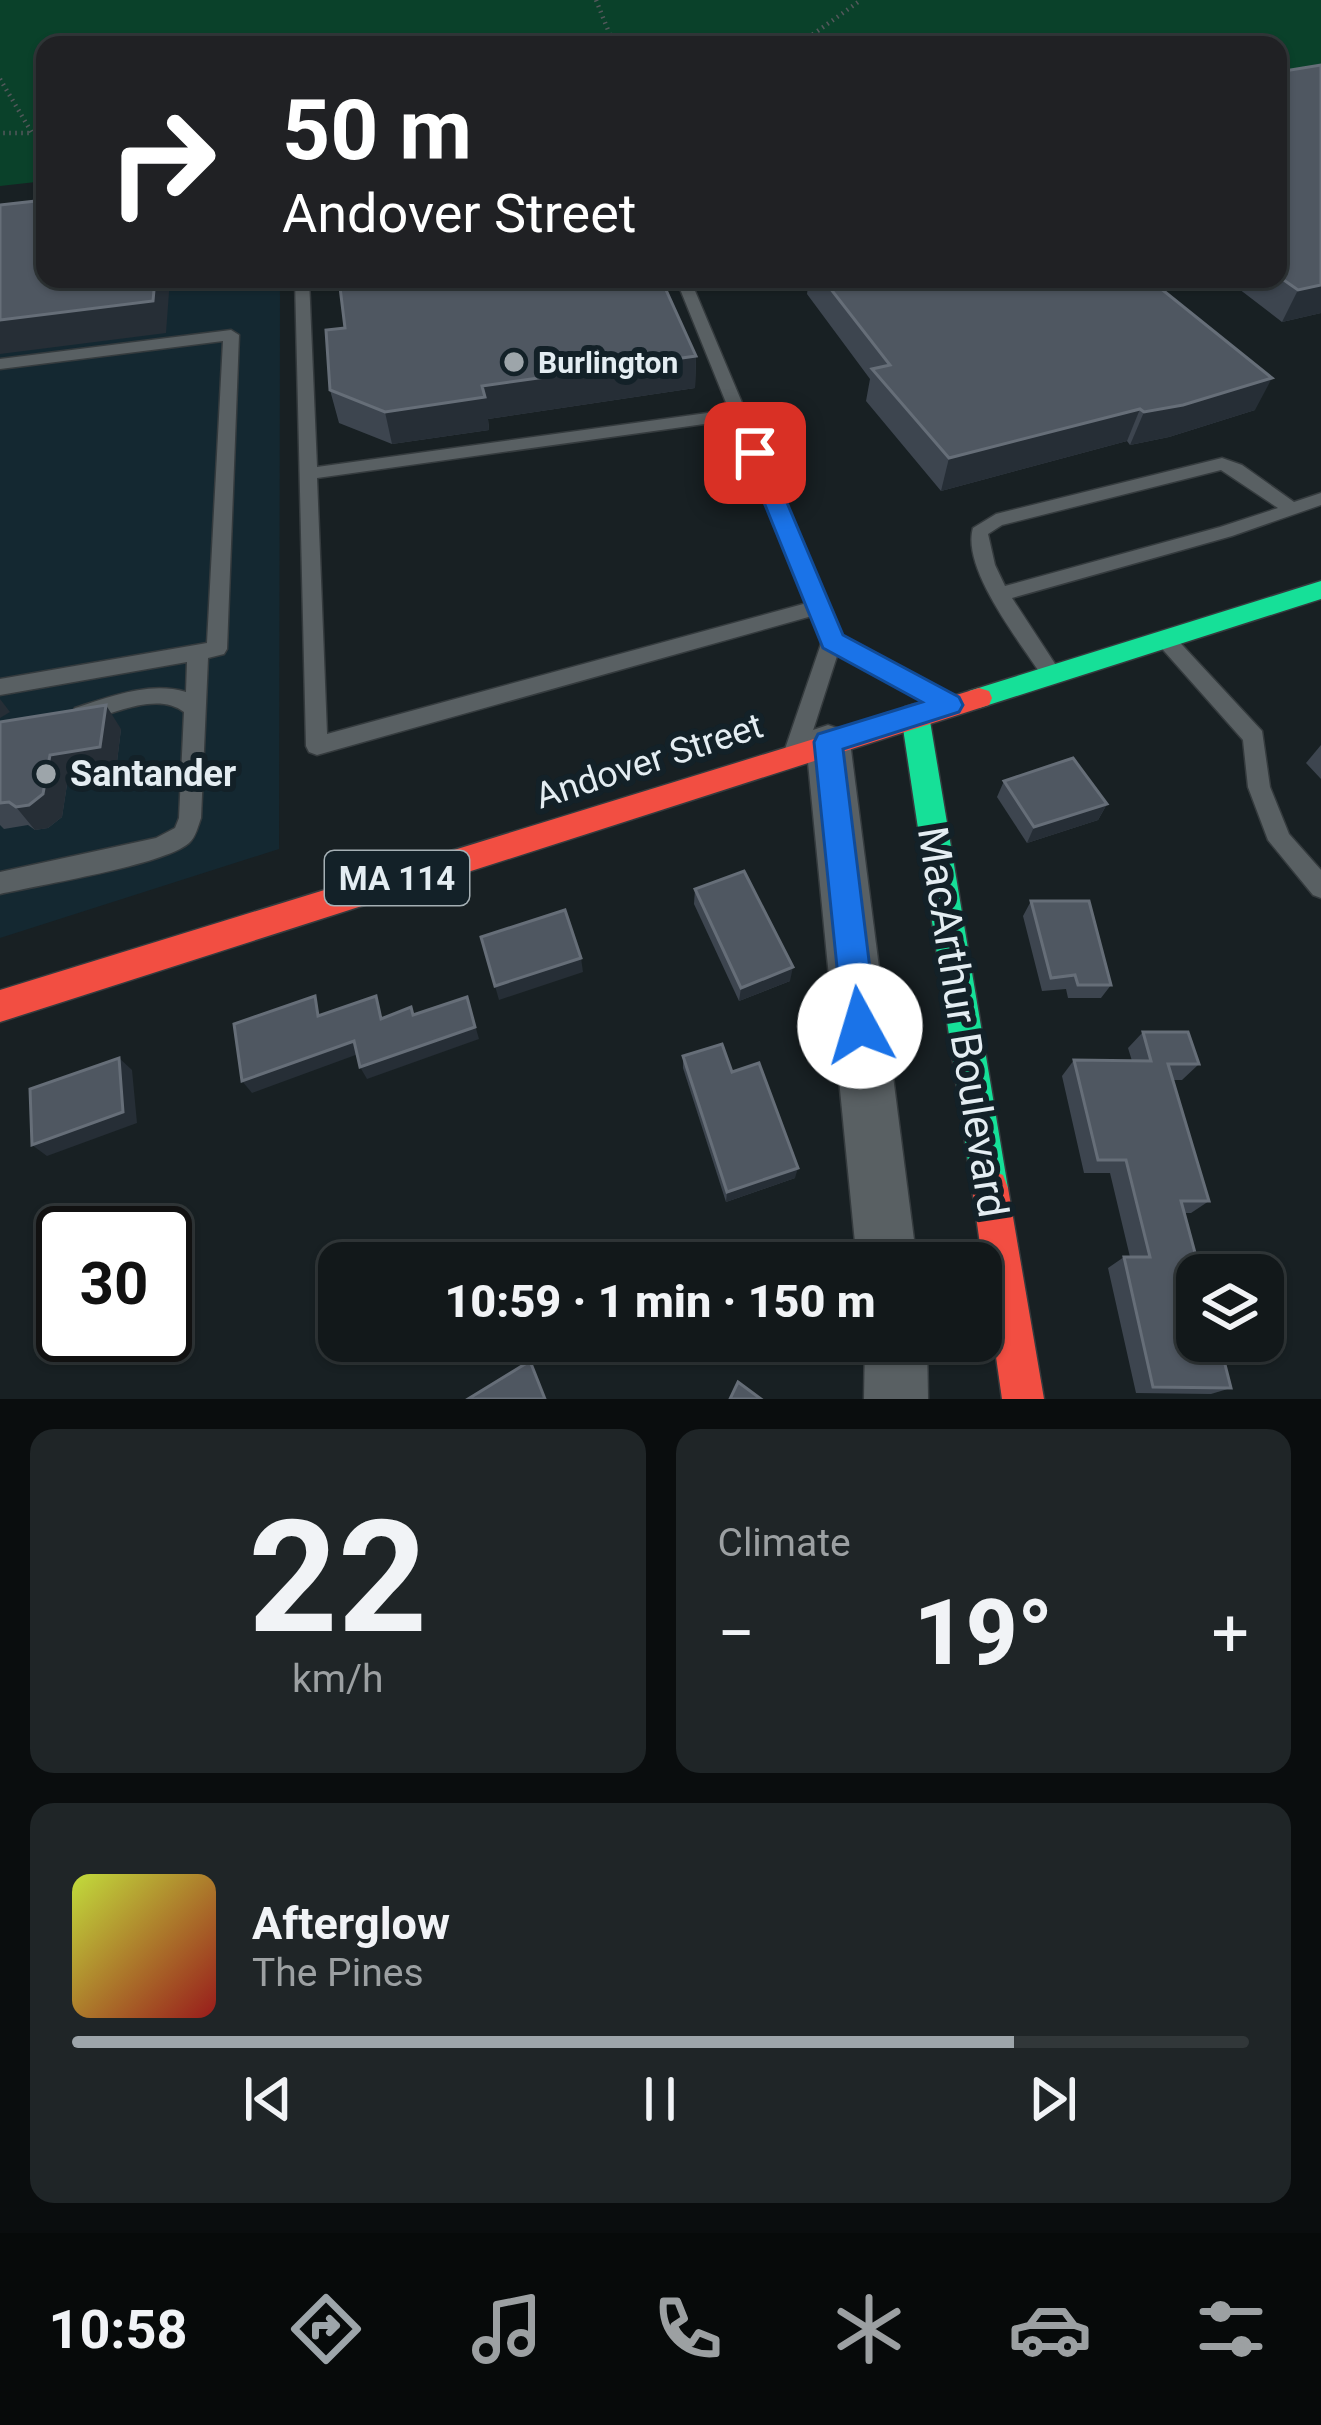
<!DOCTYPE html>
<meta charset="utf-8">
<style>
:root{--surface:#12181a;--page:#1f2527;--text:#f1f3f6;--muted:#9ca0a2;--line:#313739;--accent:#9da5aa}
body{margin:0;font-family:Roboto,sans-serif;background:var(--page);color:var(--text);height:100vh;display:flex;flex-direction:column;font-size:45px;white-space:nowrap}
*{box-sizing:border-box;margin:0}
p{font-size:39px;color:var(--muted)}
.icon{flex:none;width:66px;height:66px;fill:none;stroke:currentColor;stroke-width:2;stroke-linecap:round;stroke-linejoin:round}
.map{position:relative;height:1399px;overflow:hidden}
.sheet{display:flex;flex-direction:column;gap:30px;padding:30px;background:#0a0d0e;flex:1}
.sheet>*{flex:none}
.banner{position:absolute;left:36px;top:36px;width:1251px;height:252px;border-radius:24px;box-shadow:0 3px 9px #0004,0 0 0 3px var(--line);background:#202124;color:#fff;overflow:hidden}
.controls{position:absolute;left:1176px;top:1254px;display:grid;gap:24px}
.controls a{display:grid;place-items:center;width:108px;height:108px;border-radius:24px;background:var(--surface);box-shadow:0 3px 9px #0004,0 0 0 3px var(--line);font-size:60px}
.speed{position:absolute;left:36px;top:1206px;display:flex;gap:24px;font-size:60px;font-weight:700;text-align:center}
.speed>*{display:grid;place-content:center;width:156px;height:156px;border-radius:50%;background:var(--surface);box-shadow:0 3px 9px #0004,0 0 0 3px var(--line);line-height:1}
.speed .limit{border:6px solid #111;border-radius:18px;background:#fff;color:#111}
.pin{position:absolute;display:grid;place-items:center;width:102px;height:102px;color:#fff;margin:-51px;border-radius:24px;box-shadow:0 6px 18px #0006}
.me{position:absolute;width:132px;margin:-66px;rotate:354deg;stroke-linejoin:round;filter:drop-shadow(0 0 9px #0008)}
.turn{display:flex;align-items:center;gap:42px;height:252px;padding:0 48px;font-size:54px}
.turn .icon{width:156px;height:156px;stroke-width:2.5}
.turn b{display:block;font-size:84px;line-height:102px}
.big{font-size:90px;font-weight:800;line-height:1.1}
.sheet .card{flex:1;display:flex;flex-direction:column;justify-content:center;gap:18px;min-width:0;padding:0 42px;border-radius:24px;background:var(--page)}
.sheet .dial{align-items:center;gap:0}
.dial b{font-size:156px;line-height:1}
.song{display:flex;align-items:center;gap:36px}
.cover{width:144px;height:144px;border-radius:18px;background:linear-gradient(135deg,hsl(70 70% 55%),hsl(0 70% 35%))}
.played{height:12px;border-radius:6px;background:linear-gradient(90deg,var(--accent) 80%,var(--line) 80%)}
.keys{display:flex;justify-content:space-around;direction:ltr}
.heat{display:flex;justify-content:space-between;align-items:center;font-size:66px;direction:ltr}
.sheet .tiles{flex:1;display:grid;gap:30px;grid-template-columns:1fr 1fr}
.card:last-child{grid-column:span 2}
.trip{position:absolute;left:318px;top:1242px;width:684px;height:120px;border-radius:24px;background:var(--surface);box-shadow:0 3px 9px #0004,0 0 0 3px var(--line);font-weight:800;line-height:120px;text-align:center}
.dock{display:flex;height:192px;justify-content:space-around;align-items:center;background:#070a0a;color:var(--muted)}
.dock .icon{width:84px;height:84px}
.dock .on{color:var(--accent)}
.dock b{font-size:54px;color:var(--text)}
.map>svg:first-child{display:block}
.built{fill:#142831}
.green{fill:#0a412a}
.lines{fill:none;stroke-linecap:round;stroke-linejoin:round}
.lane-casing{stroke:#353b3e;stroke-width:3}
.street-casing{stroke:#353b3e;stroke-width:3}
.fast-casing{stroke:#353b3e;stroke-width:3}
.jam-casing{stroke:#353b3e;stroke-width:3}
.path{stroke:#53585b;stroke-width:4.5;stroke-dasharray:1.5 4.5;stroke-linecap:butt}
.lane{fill:#596063;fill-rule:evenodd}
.street{fill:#596063;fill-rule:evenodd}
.fast{fill:#16e098;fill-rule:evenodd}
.jam{fill:#f24e42;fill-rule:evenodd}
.wall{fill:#3d454f}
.shaded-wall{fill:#262e36}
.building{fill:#4f5761;stroke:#666e78;stroke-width:3}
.route{fill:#1a73e8;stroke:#114b97;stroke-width:3}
.poi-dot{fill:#9da5aa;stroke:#132128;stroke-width:4.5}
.labels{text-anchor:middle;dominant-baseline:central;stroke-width:12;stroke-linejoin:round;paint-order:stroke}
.far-poi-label{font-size:30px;font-weight:bold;fill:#e4edf2;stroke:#132128;text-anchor:start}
.shield{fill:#132128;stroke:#a5b0b5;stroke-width:3}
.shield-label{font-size:33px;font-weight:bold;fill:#e4edf2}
.street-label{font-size:36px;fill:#e4edf2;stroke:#132128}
.poi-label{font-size:36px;font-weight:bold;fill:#e4edf2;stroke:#132128;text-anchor:start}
.near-street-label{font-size:42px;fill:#e4edf2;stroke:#132128}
</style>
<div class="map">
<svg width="1321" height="1399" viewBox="0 0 1321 1399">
<rect width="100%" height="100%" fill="#182023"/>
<!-- built -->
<polygon class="built" points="45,199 45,279 280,279 279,849 0,938 0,205"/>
<!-- green -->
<polygon class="green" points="0,0 1321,0 1321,68 1278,78 1278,45 45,45 45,181 0,186"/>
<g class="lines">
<!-- lane casing -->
<g class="lane-casing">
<g id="lane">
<path d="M295,279H309L317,467L729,410L676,279H690L840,636L950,695L954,701L950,707H936L838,653L807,749L804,755H788L785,749L822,641L812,616L317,755L309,752L306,746ZM733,420L807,603L327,734L317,478Z"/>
<path d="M231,330L239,335L227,649L224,654L208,658L201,818C198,826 196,837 189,843C164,865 39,885 0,894V872L156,838L175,828L179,818L184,712C158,691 112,714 83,722L75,720L72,714L75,708C110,697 149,681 186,692L187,662L0,695V679L207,643L223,341L0,369V359Z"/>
<path d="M1222,458L1242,465L1294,502L1321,493V505L1232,536L1012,598L1061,673L1058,679H1044C1021,643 961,569 973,528L996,514ZM1221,470L1278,508L1220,527L1005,586L995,565L988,534L1002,525Z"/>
<polygon points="1164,631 1171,633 1262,731 1270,787 1289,834 1321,870 1321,898 1313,895 1268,840 1248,787 1243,740 1157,643 1154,638"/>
</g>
</g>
<!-- street casing -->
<g class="street-casing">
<g id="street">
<polygon points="828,725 843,730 850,742 917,1263 857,1263 806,742 813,730"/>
<polygon points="865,1341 927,1341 928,1399 864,1399"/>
</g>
</g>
<!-- fast casing -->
<g class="fast-casing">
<g id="fast">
<polygon points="1321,581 1321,599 979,708 969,705 966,698 969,691"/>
<polygon points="915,704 925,707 929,715 1008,1188 1003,1201 990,1206 977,1201 972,1188 901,715 905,707"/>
</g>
</g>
<!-- jam casing -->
<g class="jam-casing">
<g id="jam">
<polygon points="979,688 989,691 992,698 989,705 0,1022 0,990"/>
<polygon points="990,1170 1003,1175 1008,1188 1044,1399 1002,1399 972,1188 977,1175"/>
</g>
</g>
<!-- path -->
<g class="path">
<polyline points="596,0 614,45"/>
<polyline points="798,45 861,0"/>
<polyline points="0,79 32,133 0,133"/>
</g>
<!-- lane -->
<use href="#lane" class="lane"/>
<!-- street -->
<use href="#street" class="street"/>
<!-- fast -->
<use href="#fast" class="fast"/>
<!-- jam -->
<use href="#jam" class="jam"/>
</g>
<!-- wall -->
<g class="wall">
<polygon points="1321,65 1321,313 1282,322 1226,279 1278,279 1278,72"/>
<polygon points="809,279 1172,279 1154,283 1255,410 1169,437 1130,445 1127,441 941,491 866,401 870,379 807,294"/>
<polygon points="696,356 695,388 488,419 489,430 392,444 339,423 330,390"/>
<polygon points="0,722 121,729 116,770 68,778 62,817 48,828 35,830 28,825 4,829 0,825"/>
<polygon points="1321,745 1321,779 1306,763"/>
<polygon points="1004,781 1107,804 1098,820 1027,843 997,797"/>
<polygon points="695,889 790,981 739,1001 694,904"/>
<polygon points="1031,901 1111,985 1101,998 1068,998 1066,989 1042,991 1023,916"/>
<polygon points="1143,1032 1199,1064 1182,1080 1173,1080 1209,1201 1191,1213 1184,1213 1231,1388 1211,1394 1136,1393 1108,1268 1124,1257 1130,1257 1110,1173 1084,1173 1062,1076 1074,1060 1132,1061 1128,1048"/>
<polygon points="683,1056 732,1072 795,1178 726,1202 683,1068"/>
</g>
<!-- shaded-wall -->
<g class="shaded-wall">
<polygon points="155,279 170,279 166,333 0,354 0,320"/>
<polygon points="1321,285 1321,313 1282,322 1298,290"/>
<polygon points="696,356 695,388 488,419 489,430 392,444 385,412 482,386"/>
<polygon points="1272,378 1255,410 1169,437 1130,445 1144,412"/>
<polygon points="1140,409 1127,441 941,491 949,458"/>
<polygon points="0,699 10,712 0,718"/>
<polygon points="106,705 121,729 116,770 68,778 62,817 48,828 35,830 16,807 50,755"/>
<polygon points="1107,804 1098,820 1027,843 1034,827"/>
<polygon points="581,958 583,972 499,1000 495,986"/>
<polygon points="793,967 790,981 739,1001 741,988"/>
<polygon points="467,997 479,1039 367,1079 360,1067"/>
<polygon points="354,1041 361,1053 252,1093 242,1081"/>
<polygon points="119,1058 132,1070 137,1123 47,1156 32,1145"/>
<polygon points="798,1168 795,1178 726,1202 727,1192"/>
</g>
<!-- building -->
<g class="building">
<polygon points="1321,65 1321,285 1298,290 1278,276 1278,88 1284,86 1278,83 1278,72"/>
<polygon points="45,200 45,279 155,279 153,301 0,320 0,205"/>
<polygon points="339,279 661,279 696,356 482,386 485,397 385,412 330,390 326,330 345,328"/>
<polygon points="823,279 1149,279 1272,378 1183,405 1144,412 1140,409 949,458 872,369 890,365"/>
<polygon points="106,705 100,747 50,755 43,794 29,805 16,807 9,802 0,803 0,722"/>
<polygon points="1073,758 1107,804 1034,827 1004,781"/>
<polygon points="744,871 793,967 741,988 695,889"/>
<polygon points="1031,901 1089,901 1111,985 1078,985 1075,975 1051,978"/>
<polygon points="565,910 581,958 495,986 481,937"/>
<polygon points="315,996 318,1016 376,996 381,1019 411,1007 413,1015 467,997 475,1027 360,1067 354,1041 242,1081 234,1024"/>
<polygon points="1143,1032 1188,1032 1199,1064 1168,1064 1209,1201 1181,1201 1201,1275 1197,1275 1197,1341 1219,1341 1231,1388 1153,1387 1124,1257 1150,1257 1126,1160 1098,1160 1074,1060 1151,1061"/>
<polygon points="722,1044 732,1072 759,1063 798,1168 727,1192 683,1056"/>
<polygon points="119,1058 123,1112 32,1145 30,1089"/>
<polygon points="530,1361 545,1399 468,1399"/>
<polygon points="738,1382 761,1399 730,1399"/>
</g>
<!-- route -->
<polygon class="route" points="755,446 766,453 843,635 959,697 963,705 959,712 843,749 877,1026 872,1038 860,1043 848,1038 843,1026 814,742 818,734 922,702 823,648 744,453"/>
<!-- markers -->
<g class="poi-dot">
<circle cx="514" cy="362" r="12"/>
<circle cx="46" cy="774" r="12"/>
</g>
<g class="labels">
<!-- far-poi labels -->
<g class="far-poi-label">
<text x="538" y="362">Burlington</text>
</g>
<!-- shield labels -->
<rect class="shield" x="325" y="851" width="144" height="54" rx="9"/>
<g class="shield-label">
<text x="397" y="878">MA 114</text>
</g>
<!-- street labels -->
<g class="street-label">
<text transform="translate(649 761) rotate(-18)">Andover Street</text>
</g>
<!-- poi labels -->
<g class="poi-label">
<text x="70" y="774">Santander</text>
</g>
<!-- near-street labels -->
<g class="near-street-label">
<text transform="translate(963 1022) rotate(81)">MacArthur Boulevard</text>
</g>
</g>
</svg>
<div class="controls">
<a><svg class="icon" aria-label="layers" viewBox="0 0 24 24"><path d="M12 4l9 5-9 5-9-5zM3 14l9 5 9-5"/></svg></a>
</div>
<div class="speed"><div class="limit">30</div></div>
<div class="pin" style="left:755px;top:453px;background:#d93025"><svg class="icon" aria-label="arrive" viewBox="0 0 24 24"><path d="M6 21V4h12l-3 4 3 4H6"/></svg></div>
<svg class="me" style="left:860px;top:1026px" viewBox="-20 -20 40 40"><circle r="19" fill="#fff"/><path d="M0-13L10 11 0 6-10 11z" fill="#1a73e8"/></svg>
<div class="trip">10:59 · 1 min · 150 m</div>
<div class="banner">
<div class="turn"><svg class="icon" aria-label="right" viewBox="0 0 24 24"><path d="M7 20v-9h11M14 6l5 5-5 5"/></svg><div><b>50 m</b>Andover Street</div></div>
</div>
</div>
<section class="sheet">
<div class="tiles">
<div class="card dial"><b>22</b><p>km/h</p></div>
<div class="card"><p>Climate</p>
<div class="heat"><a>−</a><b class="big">19°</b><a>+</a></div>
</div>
<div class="card">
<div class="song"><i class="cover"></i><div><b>Afterglow</b><p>The Pines</p></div></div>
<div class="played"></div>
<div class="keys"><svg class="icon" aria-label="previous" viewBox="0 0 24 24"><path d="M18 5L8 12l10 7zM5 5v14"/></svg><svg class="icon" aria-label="pause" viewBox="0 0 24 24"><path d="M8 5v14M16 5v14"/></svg><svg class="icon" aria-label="next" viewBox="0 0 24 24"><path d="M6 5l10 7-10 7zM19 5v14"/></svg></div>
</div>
</div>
</section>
<nav class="dock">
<b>10:58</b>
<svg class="icon on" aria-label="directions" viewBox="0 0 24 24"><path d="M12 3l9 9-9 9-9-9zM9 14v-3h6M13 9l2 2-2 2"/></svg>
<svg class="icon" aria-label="music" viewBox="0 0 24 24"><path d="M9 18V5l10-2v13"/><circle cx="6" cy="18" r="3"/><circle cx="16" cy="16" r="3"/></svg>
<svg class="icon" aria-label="phone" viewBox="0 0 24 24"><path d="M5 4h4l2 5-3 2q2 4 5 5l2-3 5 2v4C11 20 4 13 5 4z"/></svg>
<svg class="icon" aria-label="climate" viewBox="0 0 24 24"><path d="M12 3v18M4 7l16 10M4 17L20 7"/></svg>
<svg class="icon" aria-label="car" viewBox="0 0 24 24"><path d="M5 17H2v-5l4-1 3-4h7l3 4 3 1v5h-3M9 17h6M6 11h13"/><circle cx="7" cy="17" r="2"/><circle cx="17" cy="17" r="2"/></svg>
<svg class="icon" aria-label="filters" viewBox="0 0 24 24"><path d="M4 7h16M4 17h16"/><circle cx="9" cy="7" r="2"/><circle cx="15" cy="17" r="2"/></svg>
</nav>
